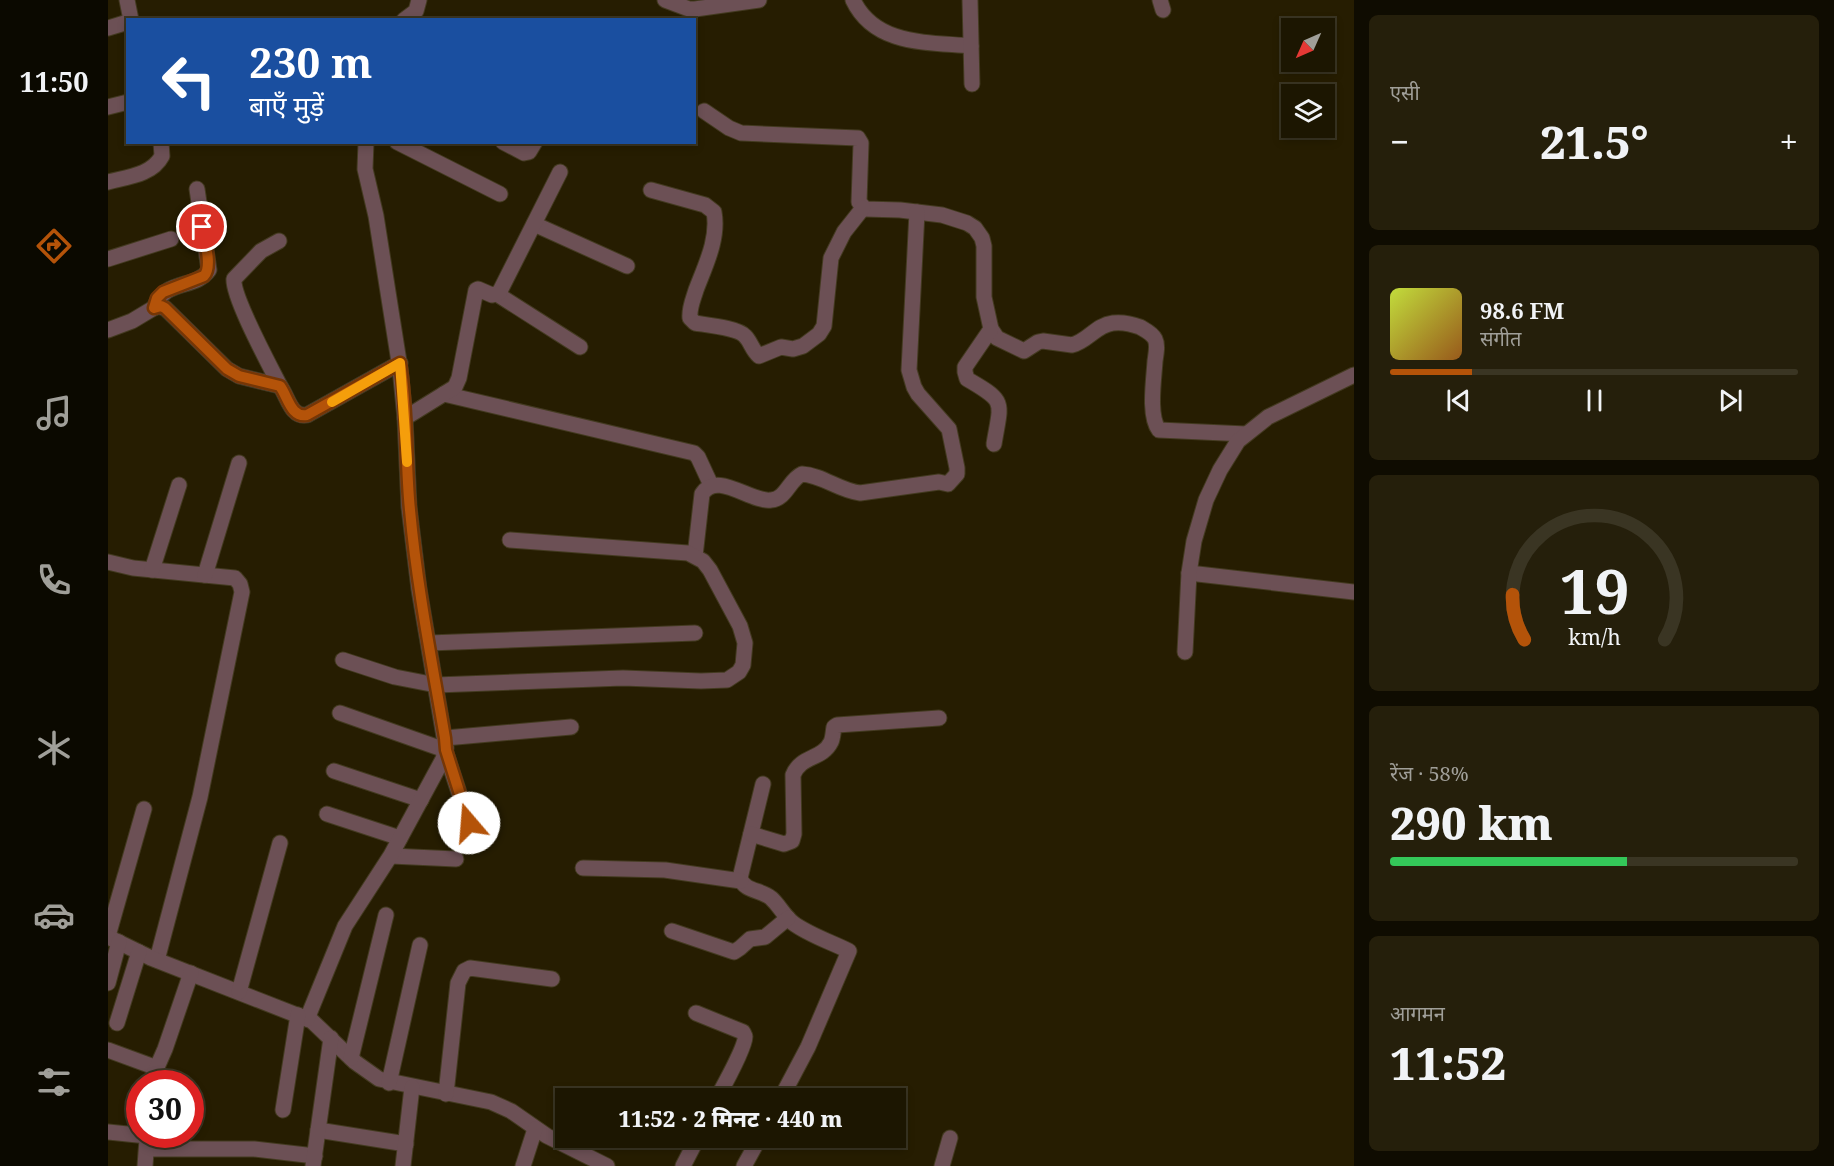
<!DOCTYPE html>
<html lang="hi">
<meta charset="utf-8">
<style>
:root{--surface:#1c1601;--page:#251f0b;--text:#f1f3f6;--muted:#a09f99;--line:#3a3523;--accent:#b45309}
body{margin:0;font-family:"Noto Serif","Noto Sans Devanagari",serif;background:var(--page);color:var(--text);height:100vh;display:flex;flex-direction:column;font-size:22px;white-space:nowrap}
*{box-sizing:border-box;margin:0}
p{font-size:20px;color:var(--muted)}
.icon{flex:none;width:33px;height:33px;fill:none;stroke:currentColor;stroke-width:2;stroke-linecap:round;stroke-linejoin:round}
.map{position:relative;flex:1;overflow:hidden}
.details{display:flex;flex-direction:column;gap:15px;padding:15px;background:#0f0c01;width:480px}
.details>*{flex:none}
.banner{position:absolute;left:18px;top:18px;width:570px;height:126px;border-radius:0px;box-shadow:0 3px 9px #0003,0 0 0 2px var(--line);background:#1a4fa0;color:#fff;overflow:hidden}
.needle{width:39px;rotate:225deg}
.tools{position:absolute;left:1173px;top:18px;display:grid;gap:12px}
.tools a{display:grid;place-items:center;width:54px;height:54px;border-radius:0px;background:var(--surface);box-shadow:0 3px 9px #0003,0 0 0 2px var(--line);font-size:30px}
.speed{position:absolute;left:18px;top:1070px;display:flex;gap:12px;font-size:30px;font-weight:700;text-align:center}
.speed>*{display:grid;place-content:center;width:78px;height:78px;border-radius:50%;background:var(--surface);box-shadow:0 3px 9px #0003,0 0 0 2px var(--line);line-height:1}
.speed .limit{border:9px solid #d22;background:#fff;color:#111}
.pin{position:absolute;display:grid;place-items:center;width:51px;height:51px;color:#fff;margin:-26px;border:3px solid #fff;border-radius:50%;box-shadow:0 2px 6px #0007}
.me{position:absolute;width:66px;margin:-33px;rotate:342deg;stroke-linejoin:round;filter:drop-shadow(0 0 4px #0008)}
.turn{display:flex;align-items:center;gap:21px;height:126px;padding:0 24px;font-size:27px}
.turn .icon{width:78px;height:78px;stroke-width:2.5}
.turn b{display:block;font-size:42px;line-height:51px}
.big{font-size:45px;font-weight:800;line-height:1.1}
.details .tile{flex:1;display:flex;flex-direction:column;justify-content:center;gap:9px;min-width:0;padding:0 21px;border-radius:9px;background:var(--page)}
.details .dial{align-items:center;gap:0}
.dial svg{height:156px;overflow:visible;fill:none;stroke:var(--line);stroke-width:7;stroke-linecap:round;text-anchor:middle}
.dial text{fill:var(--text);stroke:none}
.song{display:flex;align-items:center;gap:18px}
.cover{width:72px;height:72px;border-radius:9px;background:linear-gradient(135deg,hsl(70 70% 55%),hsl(30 70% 35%))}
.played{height:6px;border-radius:3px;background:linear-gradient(90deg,var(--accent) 20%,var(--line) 20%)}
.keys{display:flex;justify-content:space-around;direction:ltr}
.heat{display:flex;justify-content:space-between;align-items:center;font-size:33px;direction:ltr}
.charge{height:9px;border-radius:4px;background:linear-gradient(90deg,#34c759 58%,var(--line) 0)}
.trip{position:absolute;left:447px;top:1088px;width:351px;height:60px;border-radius:0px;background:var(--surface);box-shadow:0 3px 9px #0003,0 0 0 2px var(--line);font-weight:800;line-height:60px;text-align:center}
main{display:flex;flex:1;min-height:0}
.dock{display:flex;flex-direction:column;width:108px;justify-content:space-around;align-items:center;background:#0b0900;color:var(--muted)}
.dock .icon{width:42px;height:42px}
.dock .selected{color:var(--accent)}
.dock b{font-size:27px;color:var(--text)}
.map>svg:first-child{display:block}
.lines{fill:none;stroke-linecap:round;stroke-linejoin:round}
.minor-casing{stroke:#433a20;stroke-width:17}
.minor{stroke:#6c5055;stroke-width:15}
.route-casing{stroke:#753606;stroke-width:15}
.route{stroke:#b45309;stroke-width:10}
.slow{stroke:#f59e0b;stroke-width:10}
</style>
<main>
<nav class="dock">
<b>11:50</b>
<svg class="icon selected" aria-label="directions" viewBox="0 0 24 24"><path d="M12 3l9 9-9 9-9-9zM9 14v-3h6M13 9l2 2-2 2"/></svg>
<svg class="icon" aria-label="music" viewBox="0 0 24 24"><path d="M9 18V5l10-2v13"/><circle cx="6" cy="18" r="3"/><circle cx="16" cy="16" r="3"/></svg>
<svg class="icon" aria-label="phone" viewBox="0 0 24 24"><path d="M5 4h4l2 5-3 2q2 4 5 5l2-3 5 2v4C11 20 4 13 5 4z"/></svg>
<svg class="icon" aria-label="climate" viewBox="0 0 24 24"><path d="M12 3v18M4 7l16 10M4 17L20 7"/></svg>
<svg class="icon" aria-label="car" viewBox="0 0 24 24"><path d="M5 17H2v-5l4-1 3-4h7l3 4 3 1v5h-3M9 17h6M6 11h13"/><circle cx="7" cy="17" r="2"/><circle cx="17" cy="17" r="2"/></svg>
<svg class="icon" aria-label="filters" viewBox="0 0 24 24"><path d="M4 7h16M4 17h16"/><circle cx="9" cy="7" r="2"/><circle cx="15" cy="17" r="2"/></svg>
</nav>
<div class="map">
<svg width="1246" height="1166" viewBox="0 0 1246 1166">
<rect width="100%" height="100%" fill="#261d01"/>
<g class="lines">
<!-- minor casing -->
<g class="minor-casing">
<g id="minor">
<polyline points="19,0 23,20"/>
<polyline points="557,0 581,9 587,9 651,0"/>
<path d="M745,0C767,46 820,42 863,46"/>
<polyline points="862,0 864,84"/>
<polyline points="1052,0 1055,10"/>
<polyline points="296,20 308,11 311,0"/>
<polyline points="0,28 20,22"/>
<polyline points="0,107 20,102"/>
<path d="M596,111L621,128L633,133L750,138L753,143L751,202L757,209L792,210L834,215L859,223L867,228L874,238L876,246V297L883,329L889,338L916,351L930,342L935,341L964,345C980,341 988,325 1005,323C1013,322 1024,324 1032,327C1037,330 1044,333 1047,339C1050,345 1048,354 1047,361C1046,379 1040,416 1051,430L1138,434"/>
<polyline points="289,142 392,194"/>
<polyline points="395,142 416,153 421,152 427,142"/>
<path d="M0,182C19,177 44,175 54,156L53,142"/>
<path d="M543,190L597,205L606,212C611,239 597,266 588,290C585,300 581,308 582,318L587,323C599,325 630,328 637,336C643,342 644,350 651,356L673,347L685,349L695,346L711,334L716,326L723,258L736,232L755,208"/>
<polyline points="426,224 519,266"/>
<path d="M171,241L153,251L126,279C124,296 162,366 172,386"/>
<polyline points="0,259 63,239"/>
<polyline points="389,294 472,347"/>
<path d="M46,308C57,278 87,290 101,270L89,189"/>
<path d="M883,329L857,367V372L859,379C899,402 893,401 886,444"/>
<path d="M0,330L24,321L49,306L57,308L119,369L131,376L172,386C180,397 183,418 199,415L292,363"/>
<polyline points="336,394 586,453 590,457 603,485"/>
<polyline points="297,418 347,387 351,378 368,290 370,289 384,295 391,293 452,172"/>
<path d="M587,556L594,494C609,470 643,503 663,500C678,499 681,480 694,474C714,475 732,491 752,493L831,482L840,484L849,474V468L841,429L810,394L806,387L801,370L809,212"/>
<polyline points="0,562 25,568 127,578 132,584 134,592 92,797 49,960"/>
<polyline points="44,570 71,485"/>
<polyline points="1081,573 1246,592"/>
<polyline points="97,575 131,463"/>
<polyline points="321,643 587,633"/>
<polyline points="1077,652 1081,573 1086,541 1098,500 1112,470 1130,441 1160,417 1246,375"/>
<polyline points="235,660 287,677 328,685 515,678 593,681 619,680 631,672 635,665 637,643 632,626 602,570 595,561 580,553 402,540"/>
<polyline points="232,713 337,750 361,823"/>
<polyline points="337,738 463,727"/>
<polyline points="226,771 313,800"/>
<path d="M655,784L632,878C637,892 652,889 663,898C671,905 676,916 685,923C701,935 723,942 741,951L700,1047L673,1098"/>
<polyline points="219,814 292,838"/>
<path d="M643,834L676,844L684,841L686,834L685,775C693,755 714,760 723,742C725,738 725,732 726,727L729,725L831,718"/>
<polyline points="283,856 348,859"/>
<polyline points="475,868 557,870 633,881"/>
<polyline points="564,931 626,952 632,948 642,939 657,937 680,918"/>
<polyline points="0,936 36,809"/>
<polyline points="0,937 43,958 204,1021 247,1062 271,1079 383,1102 403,1111 439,1136 499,1166"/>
<polyline points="0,983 11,942"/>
<polyline points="131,992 172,843"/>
<path d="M588,1013L635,1032C636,1034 637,1035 637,1037C639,1044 614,1089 609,1098"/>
<polyline points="199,1019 237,926 283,855 335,759 338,748 311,589 301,507 297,418 292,368 268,216 257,169 258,142"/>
<polyline points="9,1023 31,952"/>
<polyline points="0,1050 49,1068"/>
<polyline points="243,1058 278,915"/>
<polyline points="42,1083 57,1049 83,973"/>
<polyline points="281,1083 312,945"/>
<polyline points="338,1094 350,983 356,971 362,968 444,979"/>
<polyline points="175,1110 190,1015"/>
<polyline points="210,1130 298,1144"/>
<polyline points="0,1132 39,1136"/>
<polyline points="39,1149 146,1149 207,1156"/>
<polyline points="37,1166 39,1139"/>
<polyline points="205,1166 223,1038"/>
<polyline points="295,1166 304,1087"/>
<polyline points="415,1166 427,1129"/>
<polyline points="575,1166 590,1137"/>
<polyline points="636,1166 652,1137"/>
<polyline points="834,1166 842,1138"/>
</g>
</g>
<!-- minor -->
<use href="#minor" class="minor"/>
</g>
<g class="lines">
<!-- route casing -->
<g class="route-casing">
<path id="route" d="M94,227C96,240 105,266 96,276L55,292L49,298L46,308L53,306L57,308L119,369L131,376L172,386C180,397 183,418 199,415L292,363C300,412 297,461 302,510C309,587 324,662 337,738L338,750L361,823"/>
</g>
<!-- route -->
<use href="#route" class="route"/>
<!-- slow -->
<polyline class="slow" points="224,402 292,363 299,462"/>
</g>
</svg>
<div class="tools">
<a><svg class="needle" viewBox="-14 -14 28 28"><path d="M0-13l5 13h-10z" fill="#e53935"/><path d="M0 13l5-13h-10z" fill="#a09f99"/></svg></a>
<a><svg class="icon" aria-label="layers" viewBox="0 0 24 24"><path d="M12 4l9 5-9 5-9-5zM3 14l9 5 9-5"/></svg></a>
</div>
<div class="speed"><div class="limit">30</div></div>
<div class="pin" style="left:94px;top:227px;background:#d93025"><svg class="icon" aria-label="arrive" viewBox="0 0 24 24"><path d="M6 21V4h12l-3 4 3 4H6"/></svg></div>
<svg class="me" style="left:361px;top:823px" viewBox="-20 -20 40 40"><circle r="19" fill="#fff"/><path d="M0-13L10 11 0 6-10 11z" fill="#b45309"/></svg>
<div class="trip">11:52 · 2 मिनट · 440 m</div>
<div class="banner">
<div class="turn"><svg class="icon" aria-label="left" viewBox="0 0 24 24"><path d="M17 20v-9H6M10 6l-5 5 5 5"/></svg><div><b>230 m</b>बाएँ मुड़ें</div></div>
</div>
</div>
<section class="details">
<div class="tile"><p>एसी</p>
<div class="heat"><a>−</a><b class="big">21.5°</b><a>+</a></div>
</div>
<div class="tile">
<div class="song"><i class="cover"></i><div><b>98.6 FM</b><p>संगीत</p></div></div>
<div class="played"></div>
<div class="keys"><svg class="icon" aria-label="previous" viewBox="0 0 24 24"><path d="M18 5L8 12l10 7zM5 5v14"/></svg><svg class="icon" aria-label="pause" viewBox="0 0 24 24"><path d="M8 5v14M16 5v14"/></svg><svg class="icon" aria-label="next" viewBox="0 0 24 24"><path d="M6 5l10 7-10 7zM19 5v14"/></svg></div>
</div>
<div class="tile dial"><svg viewBox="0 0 100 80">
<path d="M14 69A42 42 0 1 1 86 69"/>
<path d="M14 69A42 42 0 0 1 8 46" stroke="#b45309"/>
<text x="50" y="56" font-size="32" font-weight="700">19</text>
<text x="50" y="72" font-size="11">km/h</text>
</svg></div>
<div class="tile"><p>रेंज · 58%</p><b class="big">290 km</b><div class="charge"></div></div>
<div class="tile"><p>आगमन</p><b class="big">11:52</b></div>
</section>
</main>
